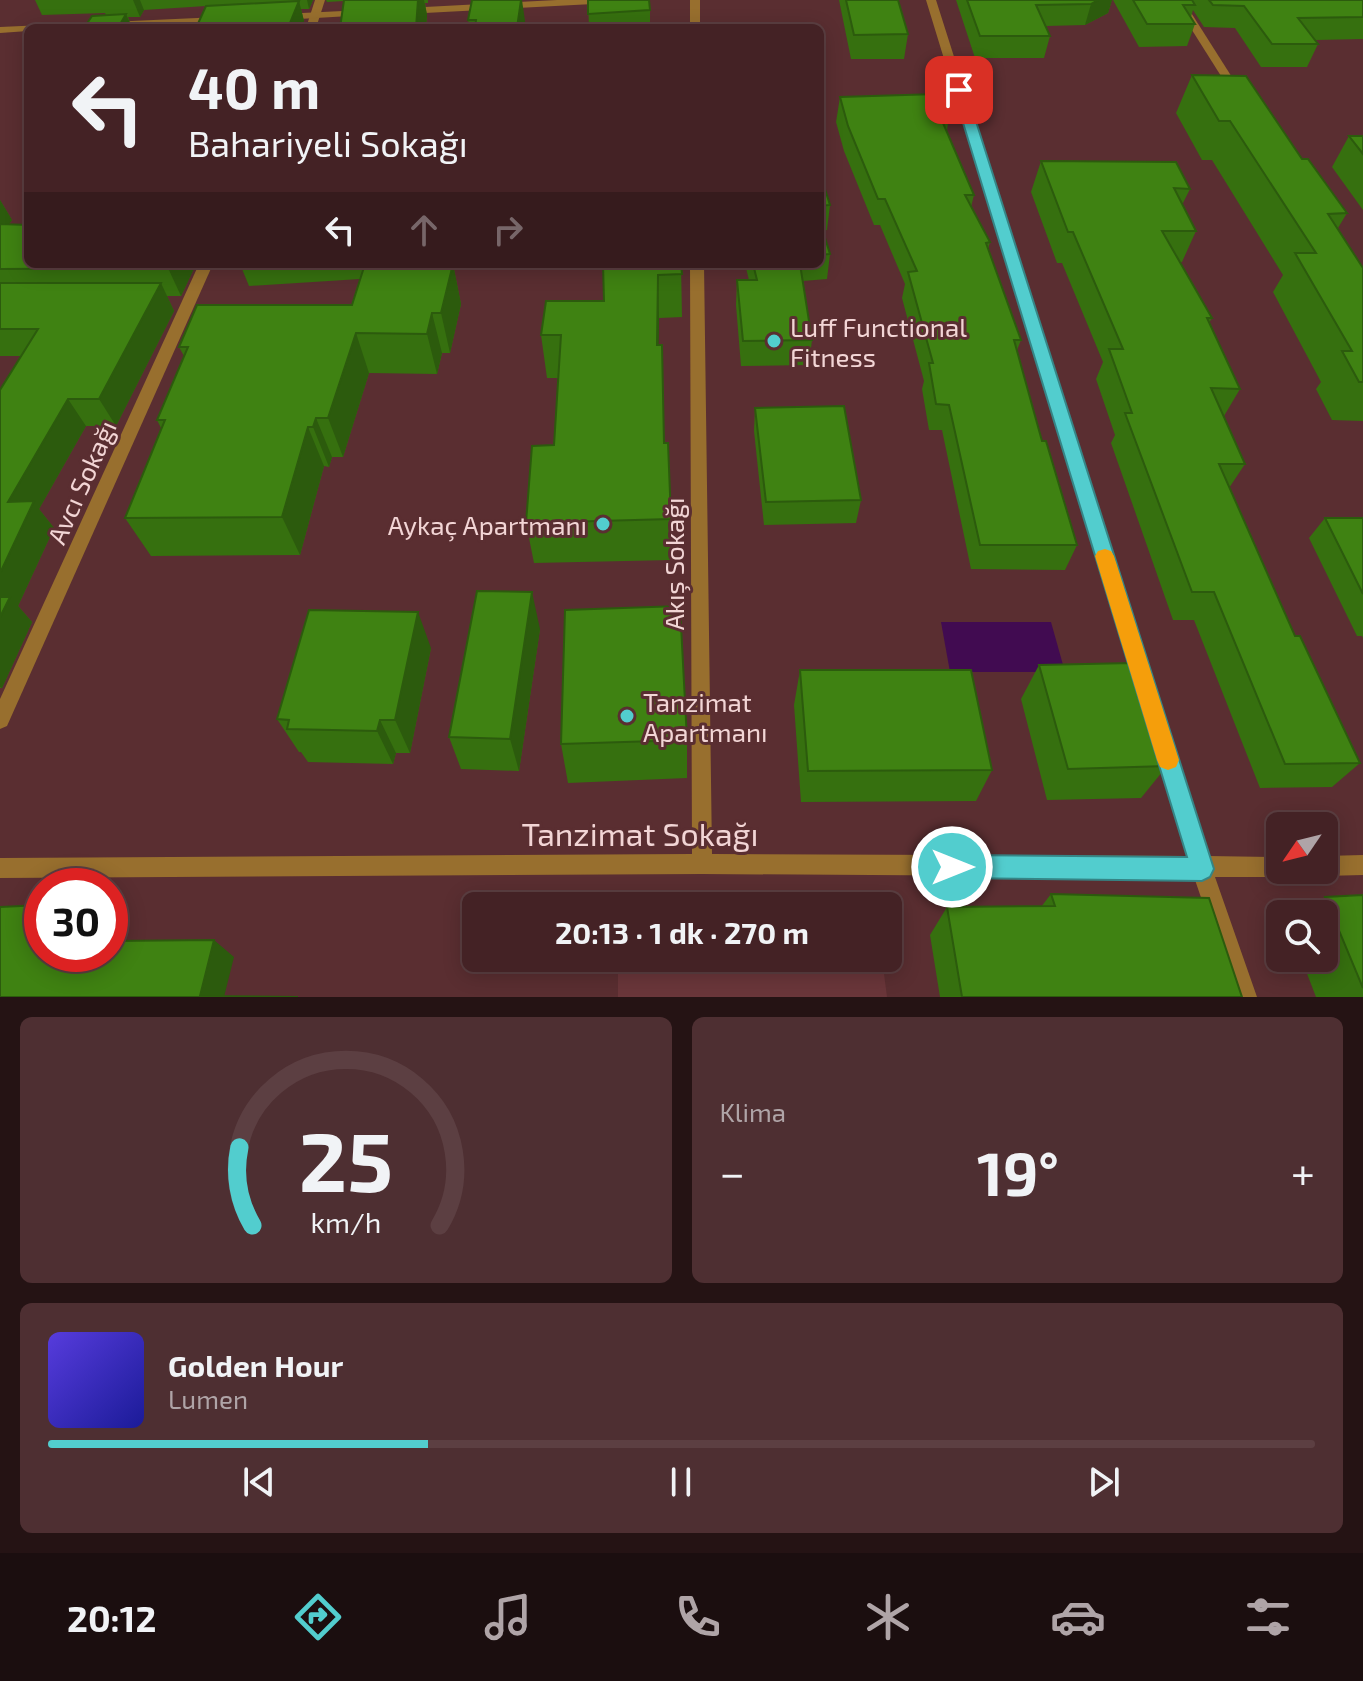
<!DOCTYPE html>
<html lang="tr">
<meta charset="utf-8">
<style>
:root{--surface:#442225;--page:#4e2f32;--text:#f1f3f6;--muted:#afa4a7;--line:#5c3f42;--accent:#52cdce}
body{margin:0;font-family:"Exo 2",sans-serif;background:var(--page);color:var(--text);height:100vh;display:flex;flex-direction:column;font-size:30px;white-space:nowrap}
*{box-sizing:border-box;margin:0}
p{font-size:26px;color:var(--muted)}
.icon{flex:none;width:44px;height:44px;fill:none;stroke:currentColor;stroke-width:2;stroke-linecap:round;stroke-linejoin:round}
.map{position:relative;height:997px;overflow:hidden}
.side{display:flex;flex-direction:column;gap:20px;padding:20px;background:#251314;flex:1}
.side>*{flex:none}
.top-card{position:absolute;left:24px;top:24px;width:800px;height:244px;border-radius:12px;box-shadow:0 4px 20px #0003,0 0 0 2px var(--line);background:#442225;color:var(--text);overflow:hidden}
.needle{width:52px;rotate:235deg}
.buttons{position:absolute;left:1266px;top:812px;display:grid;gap:16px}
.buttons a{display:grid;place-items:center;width:72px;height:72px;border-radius:12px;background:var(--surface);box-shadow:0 4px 20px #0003,0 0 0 2px var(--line);font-size:40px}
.speed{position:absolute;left:24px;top:868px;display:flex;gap:16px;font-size:40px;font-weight:700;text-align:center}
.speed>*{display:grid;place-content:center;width:104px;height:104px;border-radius:50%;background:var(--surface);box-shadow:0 4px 20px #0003,0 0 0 2px var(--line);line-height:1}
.speed .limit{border:12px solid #d22;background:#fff;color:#111}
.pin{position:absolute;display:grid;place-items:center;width:68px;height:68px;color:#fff;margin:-34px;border-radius:16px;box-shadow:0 4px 12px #0006}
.me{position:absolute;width:88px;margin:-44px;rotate:90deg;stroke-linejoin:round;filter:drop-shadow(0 0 6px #0008)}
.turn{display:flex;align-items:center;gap:28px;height:168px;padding:0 32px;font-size:36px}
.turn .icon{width:104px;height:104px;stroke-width:2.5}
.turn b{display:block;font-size:56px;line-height:68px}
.lanes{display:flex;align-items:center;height:76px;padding:0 32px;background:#0003;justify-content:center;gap:40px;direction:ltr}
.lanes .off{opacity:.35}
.big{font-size:60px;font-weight:700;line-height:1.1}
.side .card{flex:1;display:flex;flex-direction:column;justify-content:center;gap:12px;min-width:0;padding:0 28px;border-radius:12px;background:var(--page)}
.side .dial{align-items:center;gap:0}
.dial svg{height:208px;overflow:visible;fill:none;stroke:var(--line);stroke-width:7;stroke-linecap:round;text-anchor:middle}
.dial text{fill:var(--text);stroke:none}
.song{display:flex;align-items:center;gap:24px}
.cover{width:96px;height:96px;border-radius:12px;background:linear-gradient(135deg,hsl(250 70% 55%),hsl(240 70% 35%))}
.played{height:8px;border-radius:4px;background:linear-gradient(90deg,var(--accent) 30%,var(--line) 30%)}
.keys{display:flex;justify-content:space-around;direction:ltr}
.heat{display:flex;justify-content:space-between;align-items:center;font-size:44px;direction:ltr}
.side .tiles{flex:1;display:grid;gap:20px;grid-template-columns:1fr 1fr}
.card:last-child{grid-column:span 2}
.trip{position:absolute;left:462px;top:892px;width:440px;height:80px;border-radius:12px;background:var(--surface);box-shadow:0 4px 20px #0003,0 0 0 2px var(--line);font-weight:700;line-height:80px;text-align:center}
.dock{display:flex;height:128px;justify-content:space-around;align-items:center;background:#1b0e0f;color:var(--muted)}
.dock .icon{width:56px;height:56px}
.dock .active{color:var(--accent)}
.dock b{font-size:36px;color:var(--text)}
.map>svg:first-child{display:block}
.built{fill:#6a363a}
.water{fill:#410b51}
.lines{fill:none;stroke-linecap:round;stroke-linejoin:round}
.minor{fill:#986f2e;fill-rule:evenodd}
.tertiary{fill:#986f2e;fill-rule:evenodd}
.wall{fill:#36700f}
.shaded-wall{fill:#2c5b0d}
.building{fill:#3f8212;stroke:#2c5b0d;stroke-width:2}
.route{fill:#52cdce;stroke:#358586;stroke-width:2}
.slow{fill:#f59e0b}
.poi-dot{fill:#52cdce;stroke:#5a2e31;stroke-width:3}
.labels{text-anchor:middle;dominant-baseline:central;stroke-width:6;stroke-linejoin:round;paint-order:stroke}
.poi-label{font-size:26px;fill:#f2d5d5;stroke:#5a2e31;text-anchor:start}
.street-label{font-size:26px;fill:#f2d5d5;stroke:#5a2e31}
.near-street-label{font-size:32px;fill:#f2d5d5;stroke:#5a2e31}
</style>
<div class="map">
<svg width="1363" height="997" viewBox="0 0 1363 997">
<rect width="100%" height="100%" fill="#5a2e31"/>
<!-- built -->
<g class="built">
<polygon points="873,894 875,906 619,906 619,897"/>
<polygon points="618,958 882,958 887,997 618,997"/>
</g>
<!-- water -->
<polygon class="water" points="941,622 1051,622 1065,672 950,672"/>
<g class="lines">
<!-- minor -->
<g class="minor">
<polygon points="315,0 325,0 316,28 306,28"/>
<rect x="690" y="0" width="10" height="28"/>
<polygon points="926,0 936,0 1208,856 1280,857 1280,870 1289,870 1287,874 1280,877 1215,877 1257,997 1235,997 1194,877 702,874 0,878 0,858 692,854 690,264 704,264 712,854 1188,856"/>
<polygon points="1173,0 1183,0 1242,93 1241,95 1233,95"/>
<polygon points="199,264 213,264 7,726 0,729 0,699"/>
<polygon points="1363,855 1363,875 1324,876 1315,870 1324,870 1324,856"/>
</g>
<!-- tertiary -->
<g class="tertiary">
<polygon points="557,0 617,0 612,3 406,14 401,11 406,8"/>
<polygon points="363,10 367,11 367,15 282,20 277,17 282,14"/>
<polygon points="219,17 224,20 223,22 105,28 28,28 28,31 0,33 0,27"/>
</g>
</g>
<!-- wall -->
<g class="wall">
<polygon points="35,0 313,0 309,9 301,9 304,21 206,6 144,10 140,17 128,17 132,28 106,15 105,13 42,15"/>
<polygon points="326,0 428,0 428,3 425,3 427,15 426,28 340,28 344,1 327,2"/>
<polygon points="472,0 526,28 470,28 468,20"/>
<polygon points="588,0 650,10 650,28 589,28"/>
<polygon points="839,0 898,0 908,34 904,59 851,59"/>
<polygon points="956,0 1112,0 1108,13 1085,25 1046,26 1050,36 1044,58 975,58"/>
<polygon points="1113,0 1363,0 1363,39 1315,40 1318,44 1307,67 1261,67 1235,28 1204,27 1193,10 1191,17 1195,24 1187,46 1139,47"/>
<polygon points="1192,75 1302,159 1347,213 1338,228 1363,268 1363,421 1332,420 1316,389 1321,382 1273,292 1283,275 1212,160 1202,160 1176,113"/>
<polygon points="840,97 948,123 947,131 974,195 971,207 990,242 988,249 1021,340 1017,350 1042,441 1077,545 1065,570 971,569 942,430 929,430 922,389 924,381 902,298 905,284 880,225 874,225 844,151 836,122"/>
<polygon points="1349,136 1363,136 1363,210 1332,167"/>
<polygon points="1041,161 1190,189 1182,205 1196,231 1182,262 1179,262 1212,318 1209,323 1240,389 1224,416 1245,464 1229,488 1295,636 1360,763 1332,787 1260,788 1194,620 1173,620 1111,443 1115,435 1096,379 1103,362 1062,263 1057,263 1031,192"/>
<polygon points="820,180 830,205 827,230 823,231 830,254 827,279 803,281 812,340 809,365 741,366 736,305 737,280 749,280 745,264 820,264"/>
<polygon points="0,200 12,220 9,224 28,264 196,264 181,296 167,296 174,311 116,426 86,426 39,509 54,528 18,606 32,622 2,688 0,688 0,390 21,356 0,356"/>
<polygon points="240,264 453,264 461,304 450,353 442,353 437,374 369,373 343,457 332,457 329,467 324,466 300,555 151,556 125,518 161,428 157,420 184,356 179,347 352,305 360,279 249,286"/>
<polygon points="576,264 681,264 682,317 659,318 658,345 664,443 671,519 671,560 534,563 526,523 554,445 558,378 547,378 541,335 604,301 603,267 577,268"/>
<polygon points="755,408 861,500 856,523 764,525 754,431"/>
<polygon points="1325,518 1363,518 1363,638 1362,636 1357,636 1309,538"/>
<polygon points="540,629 519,771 461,769 449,737"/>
<polygon points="431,648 410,753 396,753 393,764 308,762 301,752 299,752 277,719"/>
<polygon points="1039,665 1167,766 1141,798 1047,800 1021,699"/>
<polygon points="800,670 992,770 976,801 801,802 794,705"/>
<polygon points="687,740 687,778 568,783 561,744"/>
<polygon points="1051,894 1242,997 940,997 930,935 947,907 1041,907"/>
<polygon points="1363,895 1363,997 1316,997 1301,958 1324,958 1324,914 1300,914 1325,897"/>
</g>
<!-- shaded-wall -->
<g class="shaded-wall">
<polygon points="133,0 140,0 144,10 140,17"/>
<polygon points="307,0 313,0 309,9"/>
<polygon points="418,0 424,0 427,15 426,28 416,28"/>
<polygon points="521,0 522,0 526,28 517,28"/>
<polygon points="1098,0 1112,0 1108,13 1085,25 1091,4"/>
<polygon points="299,1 304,21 302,28 288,28"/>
<polygon points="126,14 132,28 118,28"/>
<polygon points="0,200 12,220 0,236"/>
<polygon points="170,264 196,264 181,296 168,268"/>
<polygon points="453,264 461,304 450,353 441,313"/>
<polygon points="658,275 659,318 658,388 657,345"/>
<polygon points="161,283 174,311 116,426 99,399"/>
<polygon points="432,313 442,353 437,374 427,334"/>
<polygon points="356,333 369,373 343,457 328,418"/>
<polygon points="68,399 86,426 39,509 54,528 18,606 32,622 2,688 0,687 0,573 8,502"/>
<polygon points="316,418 332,457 329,467 313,427"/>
<polygon points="308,427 324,466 300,555 282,517"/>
<polygon points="532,592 540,629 519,771 510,739"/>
<polygon points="418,612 431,648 410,753 395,720"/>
<polygon points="380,720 396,753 393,764 377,731"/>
<polygon points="214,940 234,957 224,997 200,996"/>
</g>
<!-- building -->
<g class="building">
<polygon points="344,0 418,0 416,28 340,28"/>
<polygon points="472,0 521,0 517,28 475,28 476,20 468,20"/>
<polygon points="588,0 649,0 650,10 588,14"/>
<polygon points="846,0 898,0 908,34 854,35"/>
<polygon points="967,0 1098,0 1091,4 1036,5 1050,36 980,36"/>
<polygon points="1133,0 1192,0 1195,5 1183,5 1195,24 1147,24"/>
<polygon points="1209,0 1363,0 1363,17 1298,18 1318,44 1272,44 1244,6 1213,5"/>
<polygon points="299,1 288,28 196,28 206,6"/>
<polygon points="126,14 118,28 84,28 92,16"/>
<polygon points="1192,75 1246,76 1302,159 1308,159 1347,213 1328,214 1363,268 1363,382 1359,382 1342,351 1352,351 1295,253 1316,253 1230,121 1219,121"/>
<polygon points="937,94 948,123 943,123 974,195 965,195 990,242 986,243 1021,340 1014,340 1042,441 1046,441 1077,545 980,545 949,405 936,404 929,363 933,363 908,272 917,271 885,199 878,199 848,126 840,97"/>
<polygon points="1349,136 1363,136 1363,154"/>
<polygon points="1041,161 1176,162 1190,189 1174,188 1196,231 1162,231 1212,318 1207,318 1240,389 1211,388 1245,464 1219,464 1295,636 1300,636 1360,763 1285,764 1214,592 1192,592 1125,413 1132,413 1109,349 1123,349 1073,232 1068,232"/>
<polygon points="820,180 822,180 830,205 820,206"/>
<polygon points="820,222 830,254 820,255"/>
<polygon points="0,224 28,225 28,264 170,264 168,268 0,269"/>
<polygon points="365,264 453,264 441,313 432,313 427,334 356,333 328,418 316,418 313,427 308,427 282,517 125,518 165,420 157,420 188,347 179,347 197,305 352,305"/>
<polygon points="603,264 681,264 682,274 658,275 657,345 662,345 664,443 668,443 671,519 526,523 532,446 554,445 561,335 541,335 546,301 604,301"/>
<polygon points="753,264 800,264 812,340 743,341 737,280 757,280"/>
<polygon points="0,283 161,283 99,399 68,399 8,502 34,501 0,573 0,390 38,329 0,329"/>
<polygon points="844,406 861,500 766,502 755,408"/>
<polygon points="1325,518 1363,518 1363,594"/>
<polygon points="477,591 532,592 510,739 449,737"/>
<polygon points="0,597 10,597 0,617"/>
<polygon points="680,606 687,740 561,744 565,610"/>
<polygon points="309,610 418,612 395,720 380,720 377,731 287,729 289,720 277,719"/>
<polygon points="1132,663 1167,766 1068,769 1039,665"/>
<polygon points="800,670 971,670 992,770 808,771"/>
<polygon points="1051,894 1209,898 1242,997 962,997 947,907 1055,906"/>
<polygon points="1363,895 1363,988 1325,897"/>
<polygon points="42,905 42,954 110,954 110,941 214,940 200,996 298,997 0,997 0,907"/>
</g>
<!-- route -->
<polygon class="route" points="955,87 966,90 1214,869 1210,877 1202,881 952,878 944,875 940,867 944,858 952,855 1187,857 953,90"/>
<!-- slow -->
<polygon class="slow" points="1105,549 1111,551 1114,556 1179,760 1176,767 1168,770 1160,767 1157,760 1095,556 1098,551"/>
<!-- markers -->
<g class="poi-dot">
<circle cx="774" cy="341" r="8"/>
<circle cx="603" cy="524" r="8"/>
<circle cx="627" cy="716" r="8"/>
</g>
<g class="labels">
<!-- poi labels -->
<g class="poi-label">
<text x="790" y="326">Luff Functional<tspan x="790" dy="30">Fitness</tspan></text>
<text x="587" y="524" text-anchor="end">Aykaç Apartmanı</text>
<text x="643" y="701">Tanzimat<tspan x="643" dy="30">Apartmanı</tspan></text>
</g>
<!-- street labels -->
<g class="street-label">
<text transform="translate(81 482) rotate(-66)">Avcı Sokağı</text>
<text transform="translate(673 564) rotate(-90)">Akış Sokağı</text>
</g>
<!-- near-street labels -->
<g class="near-street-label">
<text x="640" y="833">Tanzimat Sokağı</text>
</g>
</g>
</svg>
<div class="buttons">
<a><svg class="needle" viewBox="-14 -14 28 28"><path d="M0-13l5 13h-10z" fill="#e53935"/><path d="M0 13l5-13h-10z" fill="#afa4a7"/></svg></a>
<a><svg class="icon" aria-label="search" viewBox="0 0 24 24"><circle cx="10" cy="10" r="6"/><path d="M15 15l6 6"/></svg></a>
</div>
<div class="speed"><div class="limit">30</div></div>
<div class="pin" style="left:959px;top:90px;background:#d93025"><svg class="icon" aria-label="arrive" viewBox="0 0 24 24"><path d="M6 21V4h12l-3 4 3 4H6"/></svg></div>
<svg class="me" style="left:952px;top:867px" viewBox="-20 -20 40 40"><circle r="17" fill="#52cdce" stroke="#fff" stroke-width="3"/><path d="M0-11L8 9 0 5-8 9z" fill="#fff"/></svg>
<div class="trip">20:13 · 1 dk · 270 m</div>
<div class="top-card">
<div class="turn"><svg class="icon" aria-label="left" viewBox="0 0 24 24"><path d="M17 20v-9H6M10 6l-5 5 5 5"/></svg><div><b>40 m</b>Bahariyeli Sokağı</div></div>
<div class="lanes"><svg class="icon" aria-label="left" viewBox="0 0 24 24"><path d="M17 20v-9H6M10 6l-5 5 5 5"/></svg><svg class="icon off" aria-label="ahead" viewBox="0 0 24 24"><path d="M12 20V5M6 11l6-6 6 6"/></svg><svg class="icon off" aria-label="right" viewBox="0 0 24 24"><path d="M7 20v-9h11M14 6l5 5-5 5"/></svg></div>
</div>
</div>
<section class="side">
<div class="tiles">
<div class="card dial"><svg viewBox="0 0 100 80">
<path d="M14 69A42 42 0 1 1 86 69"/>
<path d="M14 69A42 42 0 0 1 9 39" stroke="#52cdce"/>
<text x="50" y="56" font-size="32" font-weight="700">25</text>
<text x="50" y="72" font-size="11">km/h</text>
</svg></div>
<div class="card"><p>Klima</p>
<div class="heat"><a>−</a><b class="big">19°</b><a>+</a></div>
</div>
<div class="card">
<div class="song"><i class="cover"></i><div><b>Golden Hour</b><p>Lumen</p></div></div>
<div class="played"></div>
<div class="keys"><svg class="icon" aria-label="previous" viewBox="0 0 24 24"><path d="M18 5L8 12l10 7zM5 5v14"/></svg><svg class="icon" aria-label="pause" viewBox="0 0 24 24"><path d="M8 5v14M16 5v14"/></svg><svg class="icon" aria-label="next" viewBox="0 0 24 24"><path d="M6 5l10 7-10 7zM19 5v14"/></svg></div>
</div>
</div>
</section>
<nav class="dock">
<b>20:12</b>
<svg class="icon active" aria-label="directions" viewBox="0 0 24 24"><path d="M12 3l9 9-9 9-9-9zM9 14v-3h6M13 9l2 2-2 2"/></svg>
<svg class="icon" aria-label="music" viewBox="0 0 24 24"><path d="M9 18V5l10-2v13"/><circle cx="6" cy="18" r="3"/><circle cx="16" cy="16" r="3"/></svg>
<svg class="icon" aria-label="phone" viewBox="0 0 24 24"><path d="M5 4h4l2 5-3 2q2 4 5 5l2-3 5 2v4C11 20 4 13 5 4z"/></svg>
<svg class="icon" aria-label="climate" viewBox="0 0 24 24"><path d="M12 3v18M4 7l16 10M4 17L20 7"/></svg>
<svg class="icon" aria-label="car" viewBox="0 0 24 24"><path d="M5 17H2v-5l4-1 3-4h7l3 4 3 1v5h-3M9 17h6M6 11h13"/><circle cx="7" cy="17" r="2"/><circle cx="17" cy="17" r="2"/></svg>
<svg class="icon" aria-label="filters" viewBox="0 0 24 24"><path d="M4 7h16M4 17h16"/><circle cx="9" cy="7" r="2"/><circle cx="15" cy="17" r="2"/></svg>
</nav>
